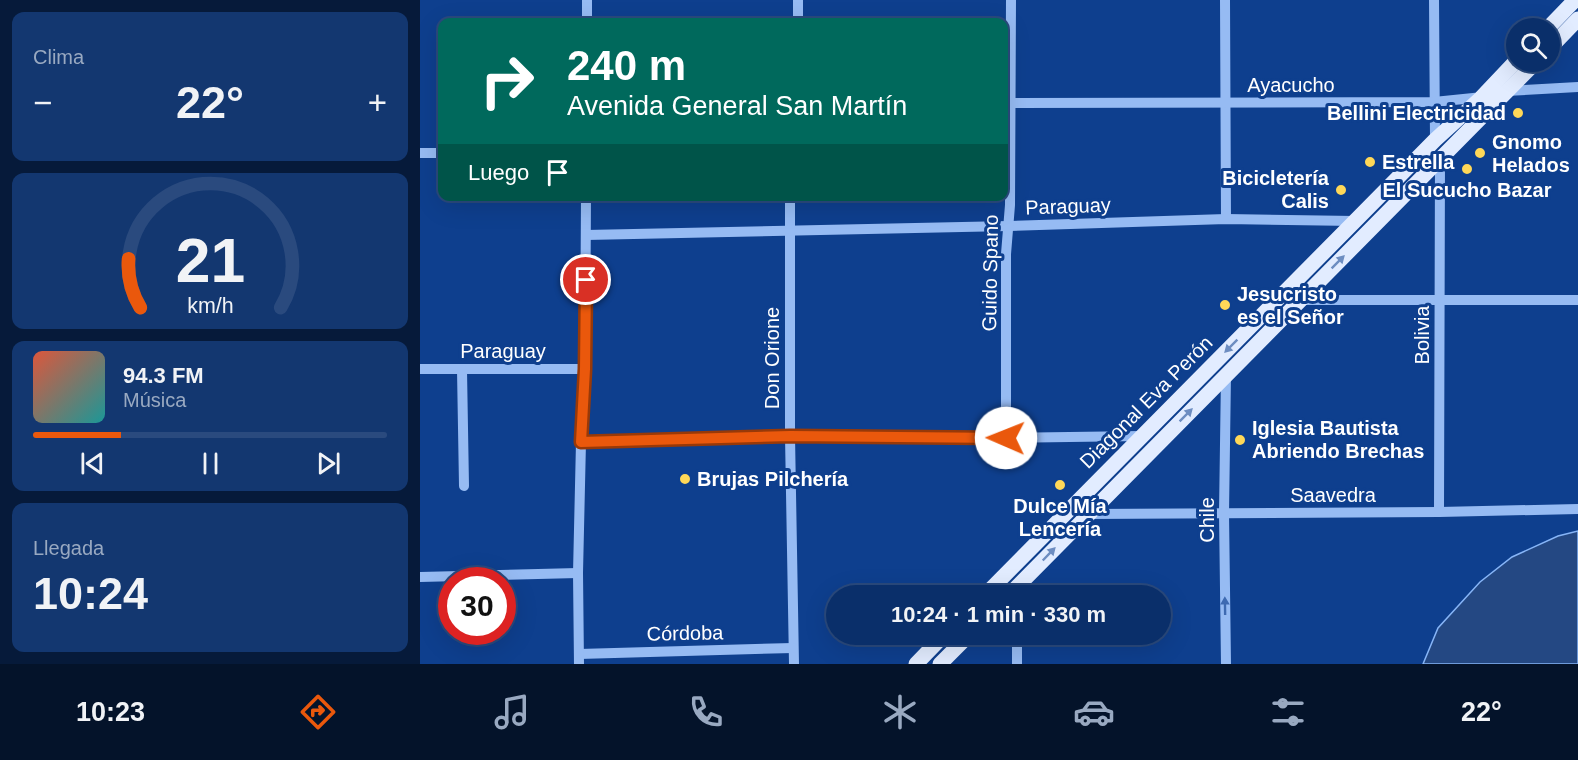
<!DOCTYPE html>
<html lang="es">
<meta charset="utf-8">
<style>
:root{--surface:#0a2f6a;--page:#133770;--text:#f1f3f6;--muted:#99a9c1;--line:#2a4a7e;--accent:#ea580c}
body{margin:0;font-family:Arial,sans-serif;background:var(--page);color:var(--text);height:100vh;display:flex;flex-direction:column;font-size:22px;white-space:nowrap}
*{box-sizing:border-box;margin:0}
p{font-size:20px;color:var(--muted)}
.icon{flex:none;width:33px;height:33px;fill:none;stroke:currentColor;stroke-width:2;stroke-linecap:round;stroke-linejoin:round}
.map{position:relative;flex:1;overflow:hidden}
.side{display:flex;flex-direction:column;gap:12px;padding:12px;background:#061a3a;width:420px}
.side>*{flex:none}
.top-card{position:absolute;left:18px;top:18px;width:570px;height:183px;border-radius:12px;box-shadow:0 6px 24px #0002,0 0 0 2px var(--line);background:#00695c;color:#fff;overflow:hidden}
.controls{position:absolute;left:1086px;top:18px;display:grid;gap:12px}
.controls a{display:grid;place-items:center;width:54px;height:54px;border-radius:50%;background:var(--surface);box-shadow:0 6px 24px #0002,0 0 0 2px var(--line);font-size:30px}
.speed{position:absolute;left:18px;top:567px;display:flex;gap:12px;font-size:30px;font-weight:700;text-align:center}
.speed>*{display:grid;place-content:center;width:78px;height:78px;border-radius:50%;background:var(--surface);box-shadow:0 6px 24px #0002,0 0 0 2px var(--line);line-height:1}
.speed .limit{border:9px solid #d22;background:#fff;color:#111}
.pin{position:absolute;display:grid;place-items:center;width:51px;height:51px;color:#fff;margin:-26px;border:3px solid #fff;border-radius:50%;box-shadow:0 2px 6px #0007}
.me{position:absolute;width:66px;margin:-33px;rotate:271deg;stroke-linejoin:round;filter:drop-shadow(0 0 4px #0008)}
.turn{display:flex;align-items:center;gap:21px;height:126px;padding:0 30px;font-size:27px}
.turn .icon{width:78px;height:78px;stroke-width:2.5}
.turn b{display:block;font-size:42px;line-height:51px}
.then{display:flex;align-items:center;height:57px;padding:0 30px;background:#0003;gap:12px;font-size:22px}
.big{font-size:45px;font-weight:600;line-height:1.1}
.side .tile{flex:1;display:flex;flex-direction:column;justify-content:center;gap:9px;min-width:0;padding:0 21px;border-radius:12px;background:var(--page)}
.side .dial{align-items:center;gap:0}
.dial svg{height:156px;overflow:visible;fill:none;stroke:var(--line);stroke-width:7;stroke-linecap:round;text-anchor:middle}
.dial text{fill:var(--text);stroke:none}
.song{display:flex;align-items:center;gap:18px}
.cover{width:72px;height:72px;border-radius:9px;background:linear-gradient(135deg,hsl(10 70% 55%),hsl(180 70% 35%))}
.played{height:6px;border-radius:3px;background:linear-gradient(90deg,var(--accent) 25%,var(--line) 25%)}
.keys{display:flex;justify-content:space-around;direction:ltr}
.heat{display:flex;justify-content:space-between;align-items:center;font-size:33px;direction:ltr}
.trip{position:absolute;left:406px;top:585px;width:345px;height:60px;border-radius:30px;background:var(--surface);box-shadow:0 6px 24px #0002,0 0 0 2px var(--line);font-weight:600;line-height:60px;text-align:center}
.dock{display:flex;height:96px;justify-content:space-around;align-items:center;background:#04132a;color:var(--muted)}
.dock .icon{width:42px;height:42px}
.dock .current{color:var(--accent)}
.dock b{font-size:27px;color:var(--text)}
main{display:flex;flex:1;min-height:0}
.map>svg:first-child{display:block}
.green{fill:#1f58ae}
.water{fill:#244883;stroke:#87b5f7;stroke-width:1.5}
.lines{fill:none;stroke-linecap:round;stroke-linejoin:round}
.minor{stroke:#96bbf3;stroke-width:10}
.major{stroke:#e2ecff;stroke-width:15}
.oneway{fill:#6d8dc1}
.oneway2{fill:#3e6ab1}
.route-casing{stroke:#983908;stroke-width:15}
.route{stroke:#ea580c;stroke-width:10}
.poi-dot{fill:#ffd858;stroke:#0e3f8e;stroke-width:2}
.labels{text-anchor:middle;dominant-baseline:central;stroke-width:6;stroke-linejoin:round;paint-order:stroke}
.street-label{font-size:20px;fill:#fff;stroke:#0e3f8e}
.poi-label{font-size:20px;font-weight:bold;fill:#fff;stroke:#0e3f8e;text-anchor:start}
</style>
<main>
<section class="side">
<div class="tile"><p>Clima</p>
<div class="heat"><a>−</a><b class="big">22°</b><a>+</a></div>
</div>
<div class="tile dial"><svg viewBox="0 0 100 80">
<path d="M14 69A42 42 0 1 1 86 69"/>
<path d="M14 69A42 42 0 0 1 8 44" stroke="#ea580c"/>
<text x="50" y="56" font-size="32" font-weight="700">21</text>
<text x="50" y="72" font-size="11">km/h</text>
</svg></div>
<div class="tile">
<div class="song"><i class="cover"></i><div><b>94.3 FM</b><p>Música</p></div></div>
<div class="played"></div>
<div class="keys"><svg class="icon" aria-label="previous" viewBox="0 0 24 24"><path d="M18 5L8 12l10 7zM5 5v14"/></svg><svg class="icon" aria-label="pause" viewBox="0 0 24 24"><path d="M8 5v14M16 5v14"/></svg><svg class="icon" aria-label="next" viewBox="0 0 24 24"><path d="M6 5l10 7-10 7zM19 5v14"/></svg></div>
</div>
<div class="tile"><p>Llegada</p><b class="big">10:24</b></div>
</section>
<div class="map">
<svg width="1158" height="664" viewBox="0 0 1158 664">
<rect width="100%" height="100%" fill="#0e3f8e"/>
<!-- green -->
<polygon class="green" points="1037,107 1019,127 1020,110"/>
<!-- water -->
<polygon class="water" points="1158,531 1158,664 1003,664 1018,628 1060,582 1092,557 1138,536"/>
<g class="lines">
<!-- minor -->
<g class="minor">
<polyline points="167,0 167,22"/>
<polyline points="805,0 806,219"/>
<polyline points="1014,0 1015,140"/>
<polyline points="378,22 378,0"/>
<polyline points="1086,91 1158,87"/>
<polyline points="584,103 1014,102 1063,97"/>
<polyline points="0,153 22,153"/>
<polyline points="370,196 370,436 374,664"/>
<polyline points="166,235 589,226 806,219 935,221"/>
<polyline points="880,300 1158,300"/>
<polyline points="0,369 165,369"/>
<polyline points="42,370 44,486"/>
<polyline points="586,438 586,254 590,205 591,0"/>
<polyline points="161,442 370,436 586,438 721,436"/>
<polyline points="1019,512 1020,159"/>
<polyline points="668,514 1019,512 1158,509"/>
<polyline points="0,577 158,573"/>
<polyline points="159,654 373,648"/>
<polyline points="159,664 158,573 161,442 165,369 166,196"/>
<polyline points="597,664 597,634"/>
<polyline points="806,664 804,513 806,375"/>
</g>
<!-- major -->
<g class="major">
<polyline points="1128,28 1155,0"/>
<polyline points="1130,48 1158,19"/>
<polyline points="564,596 935,221 1015,140 1061,98 1096,61"/>
<polyline points="588,596 1116,62"/>
<polyline points="496,664 525,634"/>
<polyline points="520,664 550,634"/>
</g>
</g>
<!-- one-way arrows -->
<defs><path id="oneway-solid" d="M-6-.8H1V-3.2L6.5 0L1 3.2V.8H-6Z" transform="scale(1.5)"/></defs>
<g class="oneway">
<use href="#oneway-solid" transform="translate(918 262) rotate(-45)"/>
<use href="#oneway-solid" transform="translate(811 346) rotate(135)"/>
<use href="#oneway-solid" transform="translate(766 415) rotate(-45)"/>
<use href="#oneway-solid" transform="translate(629 554) rotate(-46)"/>
</g>
<use class="oneway2" href="#oneway-solid" transform="translate(805 606) rotate(-91)"/>
<g class="lines">
<!-- route casing -->
<g class="route-casing">
<polyline id="route" points="166,280 165,369 161,442 370,436 586,438"/>
</g>
<!-- route -->
<use href="#route" class="route"/>
</g>
<!-- markers -->
<g class="poi-dot">
<circle cx="1098" cy="113" r="6"/>
<circle cx="1060" cy="153" r="6"/>
<circle cx="950" cy="162" r="6"/>
<circle cx="1047" cy="169" r="6"/>
<circle cx="921" cy="190" r="6"/>
<circle cx="805" cy="305" r="6"/>
<circle cx="820" cy="440" r="6"/>
<circle cx="265" cy="479" r="6"/>
<circle cx="640" cy="485" r="6"/>
</g>
<g class="labels">
<!-- street labels -->
<g class="street-label">
<text x="871" y="85">Ayacucho</text>
<text transform="translate(648 206) rotate(-2)">Paraguay</text>
<text transform="translate(570 273) rotate(-89)">Guido Spano</text>
<text transform="translate(1002 335) rotate(-90)">Bolivia</text>
<text x="83" y="351">Paraguay</text>
<text transform="translate(352 358) rotate(-90)">Don Orione</text>
<text transform="translate(726 402) rotate(-45)">Diagonal Eva Perón</text>
<text x="913" y="495">Saavedra</text>
<text transform="translate(787 520) rotate(-90)">Chile</text>
<text transform="translate(265 633) rotate(-1)">Córdoba</text>
</g>
<!-- poi labels -->
<g class="poi-label">
<text x="1086" y="113" text-anchor="end">Bellini Electricidad</text>
<text x="1072" y="142">Gnomo<tspan x="1072" dy="23">Helados</tspan></text>
<text x="962" y="162">Estrella</text>
<text x="909" y="178" text-anchor="end">Bicicletería<tspan x="909" dy="23">Calis</tspan></text>
<text x="1047" y="190" text-anchor="middle">El Sucucho Bazar</text>
<text x="817" y="294">Jesucristo<tspan x="817" dy="23">es el Señor</tspan></text>
<text x="832" y="428">Iglesia Bautista<tspan x="832" dy="23">Abriendo Brechas</tspan></text>
<text x="277" y="479">Brujas Pilchería</text>
<text x="640" y="506" text-anchor="middle">Dulce Mía<tspan x="640" dy="23">Lencería</tspan></text>
</g>
</g>
</svg>
<div class="controls">
<a><svg class="icon" aria-label="search" viewBox="0 0 24 24"><circle cx="10" cy="10" r="6"/><path d="M15 15l6 6"/></svg></a>
</div>
<div class="speed"><div class="limit">30</div></div>
<div class="pin" style="left:166px;top:280px;background:#d93025"><svg class="icon" aria-label="arrive" viewBox="0 0 24 24"><path d="M6 21V4h12l-3 4 3 4H6"/></svg></div>
<svg class="me" style="left:586px;top:438px" viewBox="-20 -20 40 40"><circle r="19" fill="#fff"/><path d="M0-13L10 11 0 6-10 11z" fill="#ea580c"/></svg>
<div class="trip">10:24 · 1 min · 330 m</div>
<div class="top-card">
<div class="turn"><svg class="icon" aria-label="right" viewBox="0 0 24 24"><path d="M7 20v-9h11M14 6l5 5-5 5"/></svg><div><b>240 m</b>Avenida General San Martín</div></div>
<div class="then">Luego<svg class="icon" aria-label="arrive" viewBox="0 0 24 24"><path d="M6 21V4h12l-3 4 3 4H6"/></svg></div>
</div>
</div>
</main>
<nav class="dock">
<b>10:23</b>
<svg class="icon current" aria-label="directions" viewBox="0 0 24 24"><path d="M12 3l9 9-9 9-9-9zM9 14v-3h6M13 9l2 2-2 2"/></svg>
<svg class="icon" aria-label="music" viewBox="0 0 24 24"><path d="M9 18V5l10-2v13"/><circle cx="6" cy="18" r="3"/><circle cx="16" cy="16" r="3"/></svg>
<svg class="icon" aria-label="phone" viewBox="0 0 24 24"><path d="M5 4h4l2 5-3 2q2 4 5 5l2-3 5 2v4C11 20 4 13 5 4z"/></svg>
<svg class="icon" aria-label="climate" viewBox="0 0 24 24"><path d="M12 3v18M4 7l16 10M4 17L20 7"/></svg>
<svg class="icon" aria-label="car" viewBox="0 0 24 24"><path d="M5 17H2v-5l4-1 3-4h7l3 4 3 1v5h-3M9 17h6M6 11h13"/><circle cx="7" cy="17" r="2"/><circle cx="17" cy="17" r="2"/></svg>
<svg class="icon" aria-label="filters" viewBox="0 0 24 24"><path d="M4 7h16M4 17h16"/><circle cx="9" cy="7" r="2"/><circle cx="15" cy="17" r="2"/></svg>
<b>22°</b>
</nav>
